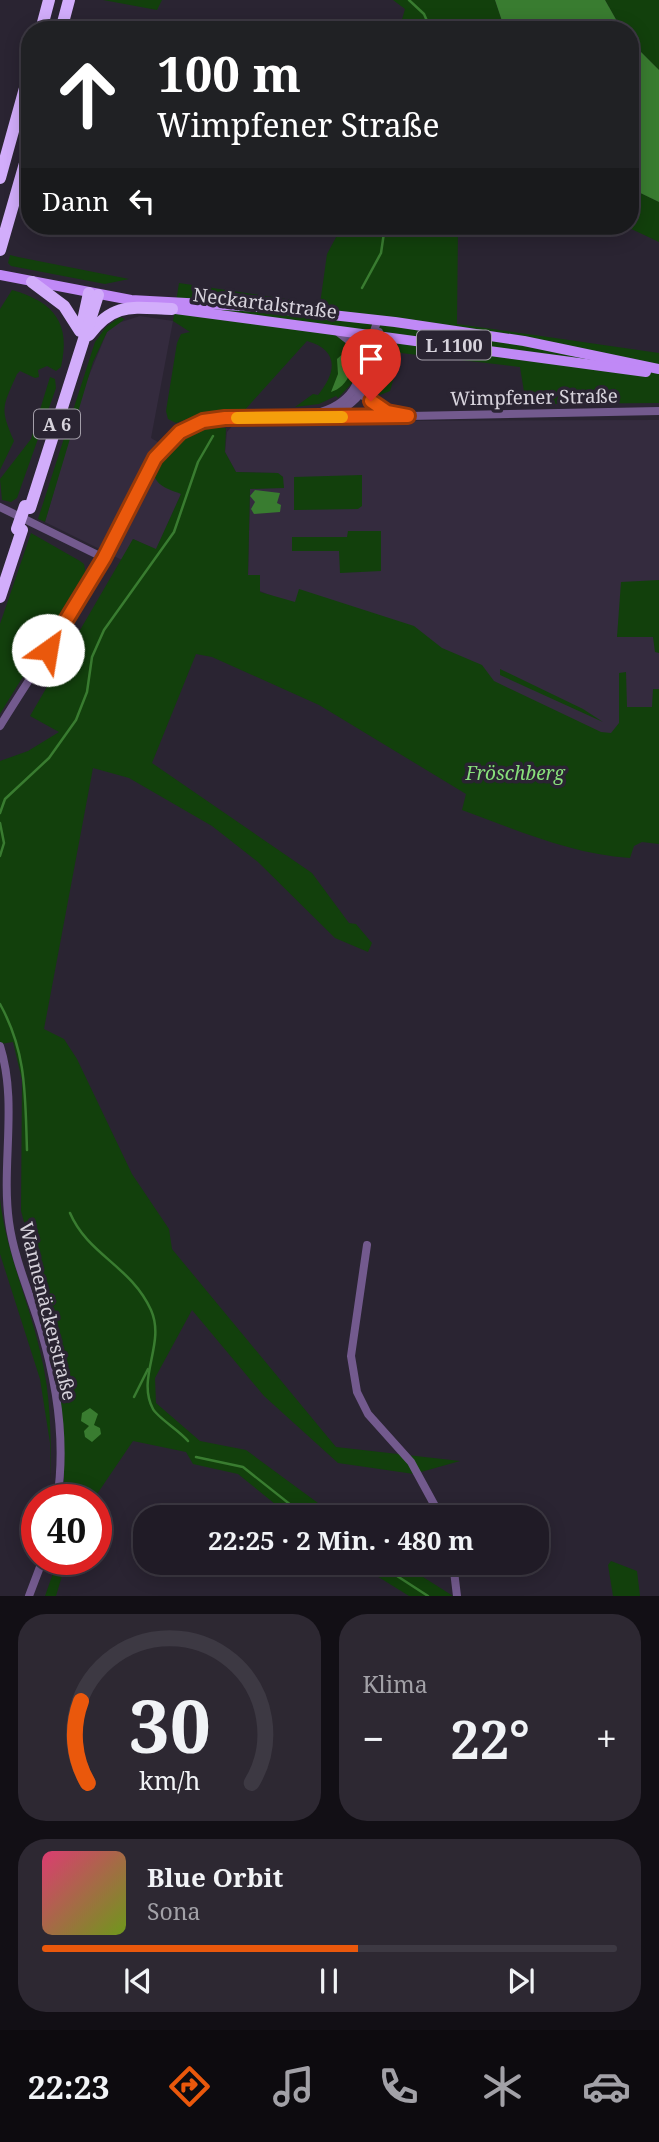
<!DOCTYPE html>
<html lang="de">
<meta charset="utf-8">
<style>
:root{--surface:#201b26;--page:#2d2832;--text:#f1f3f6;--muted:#a2a1a7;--line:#3d3943;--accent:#ea580c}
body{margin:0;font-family:"Noto Serif",serif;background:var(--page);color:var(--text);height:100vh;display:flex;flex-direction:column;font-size:26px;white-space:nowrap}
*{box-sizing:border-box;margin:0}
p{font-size:23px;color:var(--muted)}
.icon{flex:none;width:38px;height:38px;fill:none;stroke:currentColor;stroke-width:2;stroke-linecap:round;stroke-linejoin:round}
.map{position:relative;height:1596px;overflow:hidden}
.drawer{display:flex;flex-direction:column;gap:18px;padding:18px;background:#120f15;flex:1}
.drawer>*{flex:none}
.guide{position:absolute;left:21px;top:21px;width:618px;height:214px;border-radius:28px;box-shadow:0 4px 18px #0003,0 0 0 2px var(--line);background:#202124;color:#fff;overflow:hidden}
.speed{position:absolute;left:21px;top:1484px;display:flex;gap:14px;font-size:35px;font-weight:700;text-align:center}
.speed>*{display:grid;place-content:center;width:91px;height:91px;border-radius:50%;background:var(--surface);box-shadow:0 4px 18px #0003,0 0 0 2px var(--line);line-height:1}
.speed .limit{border:10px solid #d22;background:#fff;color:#111}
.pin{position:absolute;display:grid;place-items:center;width:60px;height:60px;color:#fff;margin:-72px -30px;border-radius:50% 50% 50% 0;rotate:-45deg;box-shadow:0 0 7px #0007}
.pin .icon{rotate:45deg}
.me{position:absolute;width:77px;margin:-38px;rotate:32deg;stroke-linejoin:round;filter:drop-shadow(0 0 5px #0008)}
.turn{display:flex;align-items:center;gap:24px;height:147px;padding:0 21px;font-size:32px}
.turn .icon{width:91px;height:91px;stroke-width:2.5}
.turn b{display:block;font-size:49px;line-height:60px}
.then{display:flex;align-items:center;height:66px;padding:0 21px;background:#0003;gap:14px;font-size:26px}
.big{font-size:52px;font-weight:700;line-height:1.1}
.drawer .card{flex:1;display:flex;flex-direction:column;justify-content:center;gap:10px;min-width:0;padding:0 24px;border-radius:28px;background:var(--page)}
.drawer .dial{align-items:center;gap:0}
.dial svg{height:182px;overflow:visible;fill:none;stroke:var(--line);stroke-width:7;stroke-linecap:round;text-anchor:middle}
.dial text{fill:var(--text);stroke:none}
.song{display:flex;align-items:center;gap:21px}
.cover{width:84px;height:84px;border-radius:10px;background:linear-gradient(135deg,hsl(340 70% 55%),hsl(80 70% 35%))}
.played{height:7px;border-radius:4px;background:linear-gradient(90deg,var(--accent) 55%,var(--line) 55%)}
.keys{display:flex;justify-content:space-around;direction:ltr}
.heat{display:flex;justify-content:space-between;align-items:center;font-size:38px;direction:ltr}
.drawer .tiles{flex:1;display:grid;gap:18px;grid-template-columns:1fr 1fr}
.card:last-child{grid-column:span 2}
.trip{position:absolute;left:133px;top:1505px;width:416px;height:70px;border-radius:28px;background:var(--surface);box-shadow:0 4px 18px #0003,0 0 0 2px var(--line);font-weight:700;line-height:70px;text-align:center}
.tabs{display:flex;height:112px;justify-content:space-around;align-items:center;background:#0d0b0f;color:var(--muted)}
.tabs .icon{width:49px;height:49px}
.tabs .current{color:var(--accent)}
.tabs b{font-size:32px;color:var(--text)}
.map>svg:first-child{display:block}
.built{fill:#342b3e}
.green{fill:#12400c}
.water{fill:#397c30}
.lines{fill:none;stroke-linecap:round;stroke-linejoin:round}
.stream{stroke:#397c30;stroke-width:2.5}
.minor{stroke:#735a8e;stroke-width:8}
.major{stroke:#c089f6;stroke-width:10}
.highway{stroke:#d2adfb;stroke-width:12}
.highway-bridge{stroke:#d2adfb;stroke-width:12}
.route-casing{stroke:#983908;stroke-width:18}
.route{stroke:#ea580c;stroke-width:12}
.slow{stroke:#f59e0b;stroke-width:12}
.labels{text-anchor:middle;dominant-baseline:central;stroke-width:7;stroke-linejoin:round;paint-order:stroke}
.shield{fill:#2a2432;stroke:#a39ea9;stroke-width:2}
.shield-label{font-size:18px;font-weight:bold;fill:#d7d3dc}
.street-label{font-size:19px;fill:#d7d3dc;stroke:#2a2432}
.park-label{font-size:19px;font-style:italic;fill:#88e07b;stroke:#2a2432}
</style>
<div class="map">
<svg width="659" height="1596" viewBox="0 0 659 1596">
<rect width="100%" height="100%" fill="#2a2432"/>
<!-- built -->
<g class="built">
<polygon points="140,316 173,321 151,438 168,448 156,466 181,494 156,550 133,539 122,560 45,522 83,390 107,332 118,323"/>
<polygon points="659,420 659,759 260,591 248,576 250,488 283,488 283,477 277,473 236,472 225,452 227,432 233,425 404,421"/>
</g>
<!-- green -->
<g class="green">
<polygon points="103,0 162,0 157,10"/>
<polygon points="393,0 495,0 505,30 399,30 405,9"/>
<polygon points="605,0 659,0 659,70 630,41 630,30 622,30"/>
<polygon points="630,188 659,202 659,242 625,226 630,226"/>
<path d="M342,226H458L457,324L659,353V403L526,404L520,367L401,353L390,391L380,395L375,390L383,352L367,349L355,380L338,398L336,396L319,404L295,407L313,394L318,395C337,372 339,350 307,341L243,412L204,413L176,423L168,419L166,411L177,343L181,334L190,332L173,321L179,283L320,304L327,254Z"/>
<polygon points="10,255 18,257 129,279 105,284 11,266 8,263"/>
<path d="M12,290C55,302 71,324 61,367L56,371L47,366L38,370L39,377L35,378L20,371L17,374C2,408 0,408 14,441L0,470V309Z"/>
<polygon points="120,317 125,319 107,332 93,362 45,522 38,519 95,342 106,327"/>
<polygon points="50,377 55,379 56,388 17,498 11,502 2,500 0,479 31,439"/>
<path d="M208,427L226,428L225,452L236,472L278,473L283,477L284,488L250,489L248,575H260V592L295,602L299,589L414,626L442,648L482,665L494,681L601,732L611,733L619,723V673L626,672L627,707H652L653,689H659V844L642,842L634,846L630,858C571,854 517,830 462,810L466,794L319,705L212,657L196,654L152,763L312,873L349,923L356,924L372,943L368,952L335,938L258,862L212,826L129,778L93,768L44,1029L64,1039L77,1059L132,1174L169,1229L172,1249L336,1447L460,1461L414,1474L338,1463L264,1396L192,1310L155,1378L156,1403L200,1441L246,1450L337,1517H291L238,1474L193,1464L186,1452L133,1441L93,1500H70L63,1496C67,1432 61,1382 44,1320L49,1313L21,1211L22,1080L13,1042L0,1044V761L28,751L59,732L30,716L133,539L156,549L181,494C174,491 162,488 157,481C140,458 194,434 208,427Z"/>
<polygon points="362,475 362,506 358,509 294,510 294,477"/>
<polygon points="348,531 381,531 381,571 340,573 339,551 292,551 292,537 347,537"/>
<polygon points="31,533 80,561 84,564 86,574 0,714 0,624"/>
<polygon points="659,580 659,653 655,652 653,637 617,637 621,582"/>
<polygon points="500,669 583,709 603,722 500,675"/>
<path d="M0,1199C6,1252 28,1299 40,1351C51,1394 51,1436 51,1480L50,1443L40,1379L0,1254Z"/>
<polygon points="58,1559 67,1559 56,1596 45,1596"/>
<polygon points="611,1561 637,1571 640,1596 613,1596 608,1565"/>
<polygon points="356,1563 401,1563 453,1596 409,1596"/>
</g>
<!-- water -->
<g class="water">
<polygon points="495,0 605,0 622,30 505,30"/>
<polygon points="630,41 659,70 659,202 630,188"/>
<path d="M346,351C358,365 348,387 331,392L338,374L337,359Z"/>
<polygon points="255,490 280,493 277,503 281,505 280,512 254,514 251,509 255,502 250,496"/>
<polygon points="90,1408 98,1414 94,1425 100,1428 101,1434 92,1442 85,1437 84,1431 89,1426 81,1421 82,1413"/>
</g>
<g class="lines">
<!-- stream -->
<g class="stream">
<polyline points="409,0 424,14 431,30"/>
<polyline points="362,288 381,253 385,226"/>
<polyline points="0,813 5,799 49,758 76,720 87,692 92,657 104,630 174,532 198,462 213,436"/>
<polyline points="0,823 4,843 0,856"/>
<path d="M0,1004C27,1053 25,1095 27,1150"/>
<path d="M70,1213C88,1255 131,1266 151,1310C166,1344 136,1377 153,1409C158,1418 180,1431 188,1441"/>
<polyline points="134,1397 148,1369"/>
<polyline points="196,1457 243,1467 306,1517"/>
<polyline points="377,1563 428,1596"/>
</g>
<!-- minor -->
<g class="minor">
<polyline points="338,332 356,346 365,367"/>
<polyline points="358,393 395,414"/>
<path d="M329,417C363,401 382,371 379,332"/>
<polyline points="308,418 659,411"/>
<polyline points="0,507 104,558"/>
<path d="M0,726C35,669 74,614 106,555C126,519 140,469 170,440C219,395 318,441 353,390C368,368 368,343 378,320"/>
<path d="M0,1046C18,1103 1,1164 9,1222C14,1259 30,1294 41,1330C57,1384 66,1444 57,1500"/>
<polyline points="367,1245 351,1356 357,1392 368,1414 411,1462 441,1517"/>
<polyline points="453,1563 457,1596"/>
<polyline points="29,1596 43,1559"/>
</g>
<!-- major -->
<g class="major">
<polyline points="0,275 131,300 260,307 395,322 524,341 659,369"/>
<polyline points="168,308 646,372"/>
</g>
<!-- highway -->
<g class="highway">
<polyline points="41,30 49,0"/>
<polyline points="61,30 69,0"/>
<polyline points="0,178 30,70"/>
<polyline points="0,250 30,146"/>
<polyline points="32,282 64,306 80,331"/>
<polyline points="82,325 89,293"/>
<path d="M89,335C114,301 134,308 172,309"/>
<polyline points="30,508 98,295"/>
<polyline points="0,597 22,530"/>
</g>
<!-- highway-bridge -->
<polyline class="highway-bridge" points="17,529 25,506"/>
</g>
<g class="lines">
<!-- route casing -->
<g class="route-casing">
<polyline id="route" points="48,650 104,558 155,458 180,432 203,421 225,418 408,416 387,412 371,401"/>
</g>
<!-- route -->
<use href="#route" class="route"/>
<!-- slow -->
<polyline class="slow" points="237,418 342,417"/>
</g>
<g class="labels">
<!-- shield labels -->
<g class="shield">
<rect x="417" y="330.5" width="74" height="29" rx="5"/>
<rect x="34" y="409.5" width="46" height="29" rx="5"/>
</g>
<g class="shield-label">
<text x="454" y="345">L 1100</text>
<text x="57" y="424">A 6</text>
</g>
<!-- street labels -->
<g class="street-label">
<text transform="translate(265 303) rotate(7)">Neckartalstraße</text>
<text transform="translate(534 397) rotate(-1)">Wimpfener Straße</text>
<text transform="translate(48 1311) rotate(76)">Wannenäckerstraße</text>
</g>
<!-- park labels -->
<g class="park-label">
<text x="515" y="773">Fröschberg</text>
</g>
</g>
</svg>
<div class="speed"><div class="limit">40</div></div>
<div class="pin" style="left:371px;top:401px;background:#d93025"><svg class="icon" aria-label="arrive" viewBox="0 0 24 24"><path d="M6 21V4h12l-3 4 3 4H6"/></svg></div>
<svg class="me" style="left:48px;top:650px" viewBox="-20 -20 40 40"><circle r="19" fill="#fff"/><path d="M0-13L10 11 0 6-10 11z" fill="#ea580c"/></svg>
<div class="trip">22:25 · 2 Min. · 480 m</div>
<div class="guide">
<div class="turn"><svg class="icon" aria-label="ahead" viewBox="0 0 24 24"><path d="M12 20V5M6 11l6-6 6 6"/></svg><div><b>100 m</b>Wimpfener Straße</div></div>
<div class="then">Dann<svg class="icon" aria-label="left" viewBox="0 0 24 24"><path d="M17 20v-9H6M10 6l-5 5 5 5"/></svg></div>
</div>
</div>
<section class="drawer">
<div class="tiles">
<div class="card dial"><svg viewBox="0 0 100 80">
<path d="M14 69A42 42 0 1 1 86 69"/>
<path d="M14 69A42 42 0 0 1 11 33" stroke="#ea580c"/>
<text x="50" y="56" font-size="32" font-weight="700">30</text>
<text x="50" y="72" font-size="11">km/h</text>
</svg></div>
<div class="card"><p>Klima</p>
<div class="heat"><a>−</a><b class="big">22°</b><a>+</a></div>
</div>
<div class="card">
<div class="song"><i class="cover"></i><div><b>Blue Orbit</b><p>Sona</p></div></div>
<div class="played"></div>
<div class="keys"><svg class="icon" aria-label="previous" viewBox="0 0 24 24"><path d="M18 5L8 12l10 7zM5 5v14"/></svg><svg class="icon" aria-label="pause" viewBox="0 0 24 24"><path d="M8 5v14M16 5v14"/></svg><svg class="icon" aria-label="next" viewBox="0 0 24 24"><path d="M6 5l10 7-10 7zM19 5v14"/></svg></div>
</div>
</div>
</section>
<nav class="tabs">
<b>22:23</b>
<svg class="icon current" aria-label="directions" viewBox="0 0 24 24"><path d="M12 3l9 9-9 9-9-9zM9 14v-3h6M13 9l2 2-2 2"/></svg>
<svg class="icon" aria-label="music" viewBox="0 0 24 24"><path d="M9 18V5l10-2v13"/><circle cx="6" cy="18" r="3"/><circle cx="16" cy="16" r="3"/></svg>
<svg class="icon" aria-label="phone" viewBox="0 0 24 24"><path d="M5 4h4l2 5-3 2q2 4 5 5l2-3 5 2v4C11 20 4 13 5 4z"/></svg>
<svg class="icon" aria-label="climate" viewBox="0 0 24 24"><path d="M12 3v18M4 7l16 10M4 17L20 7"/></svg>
<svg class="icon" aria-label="car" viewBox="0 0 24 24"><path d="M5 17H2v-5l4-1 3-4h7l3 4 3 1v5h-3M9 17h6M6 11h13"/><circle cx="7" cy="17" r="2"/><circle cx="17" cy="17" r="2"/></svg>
</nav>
